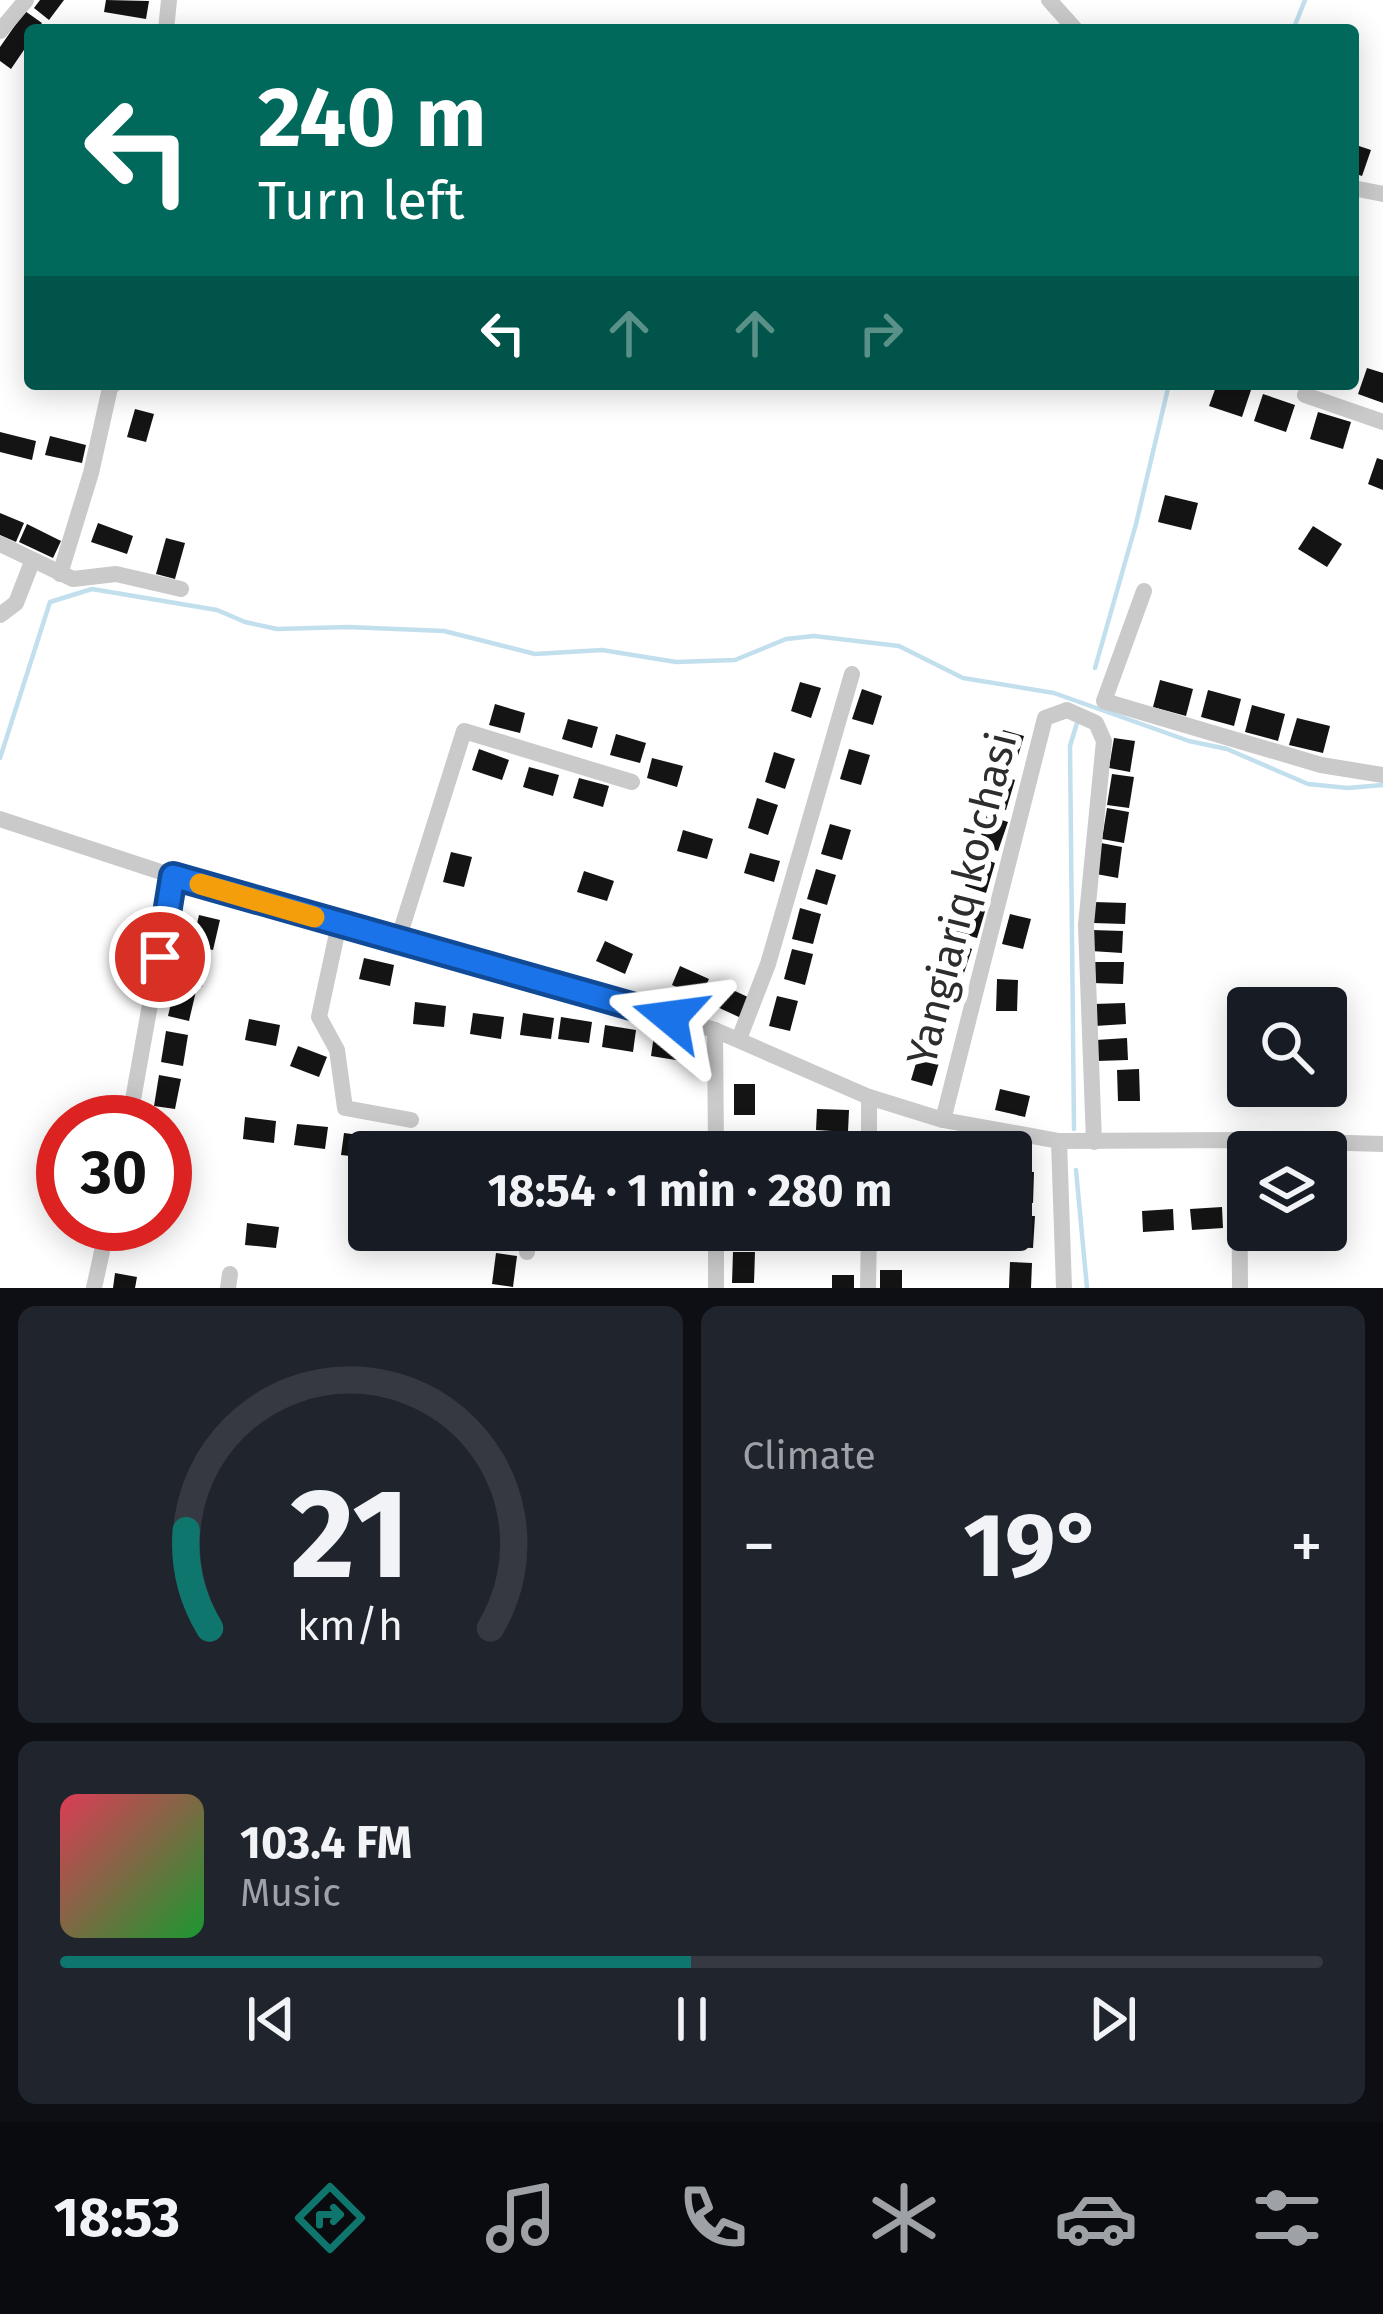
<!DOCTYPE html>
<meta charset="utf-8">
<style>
:root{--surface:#171b24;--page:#20242c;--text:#f1f3f6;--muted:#9ea1a6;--line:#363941;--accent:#0f766e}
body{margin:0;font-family:"Fira Sans",sans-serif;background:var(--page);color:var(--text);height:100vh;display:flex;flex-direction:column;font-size:45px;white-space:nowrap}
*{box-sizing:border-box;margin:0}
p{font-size:39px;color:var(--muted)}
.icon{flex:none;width:66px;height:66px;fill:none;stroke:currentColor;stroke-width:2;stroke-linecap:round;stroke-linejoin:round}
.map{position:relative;height:1288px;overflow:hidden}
.details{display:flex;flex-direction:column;gap:18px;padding:18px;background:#0d0f14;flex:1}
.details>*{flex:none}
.banner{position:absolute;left:24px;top:24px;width:1335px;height:366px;border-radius:12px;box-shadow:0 6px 30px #0003;background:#00695c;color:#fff;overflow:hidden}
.tools{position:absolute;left:1227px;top:987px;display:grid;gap:24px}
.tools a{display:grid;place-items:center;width:120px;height:120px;border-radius:12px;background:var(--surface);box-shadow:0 6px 30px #0003;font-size:60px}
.speed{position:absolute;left:36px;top:1095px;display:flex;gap:24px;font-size:60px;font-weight:700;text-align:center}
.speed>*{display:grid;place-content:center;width:156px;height:156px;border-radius:50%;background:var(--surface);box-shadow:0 6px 30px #0003;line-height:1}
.speed .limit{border:18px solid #d22;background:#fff;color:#111}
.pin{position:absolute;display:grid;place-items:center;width:102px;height:102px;color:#fff;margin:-51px;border:6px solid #fff;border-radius:50%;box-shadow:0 3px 12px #0007}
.me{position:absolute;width:132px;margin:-66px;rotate:286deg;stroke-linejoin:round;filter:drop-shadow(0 0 9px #0008)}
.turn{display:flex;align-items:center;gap:42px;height:252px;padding:0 36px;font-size:54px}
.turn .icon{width:156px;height:156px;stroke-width:2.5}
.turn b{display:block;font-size:84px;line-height:102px}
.lanes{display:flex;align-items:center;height:114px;padding:0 36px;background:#0003;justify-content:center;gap:60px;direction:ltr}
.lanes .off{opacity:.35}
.big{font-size:90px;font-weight:700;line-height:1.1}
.details .widget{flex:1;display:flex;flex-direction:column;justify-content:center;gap:18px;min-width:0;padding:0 42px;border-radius:18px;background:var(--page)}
.details .dial{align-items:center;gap:0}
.dial svg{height:312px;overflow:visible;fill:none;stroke:var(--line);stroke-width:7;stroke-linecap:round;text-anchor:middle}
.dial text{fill:var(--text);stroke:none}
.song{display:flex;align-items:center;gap:36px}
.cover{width:144px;height:144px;border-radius:18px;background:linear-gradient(135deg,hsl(350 70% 55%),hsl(130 70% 35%))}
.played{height:12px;border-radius:6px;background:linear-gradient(90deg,var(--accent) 50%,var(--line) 50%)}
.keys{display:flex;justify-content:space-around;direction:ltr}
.heat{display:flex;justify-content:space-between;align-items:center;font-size:66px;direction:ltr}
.details .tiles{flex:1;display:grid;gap:18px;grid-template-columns:1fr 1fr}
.widget:last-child{grid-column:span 2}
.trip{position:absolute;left:348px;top:1131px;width:684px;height:120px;border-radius:12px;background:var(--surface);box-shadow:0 6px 30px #0003;font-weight:700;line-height:120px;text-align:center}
.tabs{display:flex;height:192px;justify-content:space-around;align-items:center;background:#090b0e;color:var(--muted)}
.tabs .icon{width:84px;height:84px}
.tabs .selected{color:var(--accent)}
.tabs b{font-size:54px;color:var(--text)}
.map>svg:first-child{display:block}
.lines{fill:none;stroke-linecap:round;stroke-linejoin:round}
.stream{stroke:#c2dfee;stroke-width:4.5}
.building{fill:#141414}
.minor{stroke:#cacaca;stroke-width:16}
.route-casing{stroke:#114b97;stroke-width:30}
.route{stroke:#1a73e8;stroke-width:21}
.slow{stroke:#f59e0b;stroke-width:21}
.labels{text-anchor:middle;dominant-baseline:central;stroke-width:12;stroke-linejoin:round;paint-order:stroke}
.street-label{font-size:42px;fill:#2d2d2d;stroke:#fff}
</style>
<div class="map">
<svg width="1383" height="1288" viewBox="0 0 1383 1288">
<rect width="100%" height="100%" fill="#fff"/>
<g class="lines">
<!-- stream -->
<g class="stream">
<polyline points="1293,30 1305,0"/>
<polyline points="1095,668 1136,524 1169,384"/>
<polyline points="0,758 50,602 92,589 217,610 245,622 277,629 348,627 444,631 535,654 602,650 676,662 735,660 786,639 814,636 899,646 963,678 1054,693 1189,741 1227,749 1308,784 1348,788 1383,785"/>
<polyline points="1074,1129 1070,746 1077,723"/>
<polyline points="1076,1170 1087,1288"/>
</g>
</g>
<!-- building -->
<g class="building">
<polygon points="40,0 64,0 49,20 34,8"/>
<polygon points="106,0 149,1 146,19 104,12"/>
<polygon points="25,11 42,23 37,30 30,30 30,41 11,69 0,61 0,47"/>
<polygon points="1353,144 1371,150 1362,176 1353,173"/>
<polygon points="1367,368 1383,373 1383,403 1358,394"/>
<polygon points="1217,384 1251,390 1242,417 1209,406"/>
<polygon points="1263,394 1295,405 1286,432 1254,421"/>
<polygon points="135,409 154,414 146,442 127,437"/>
<polygon points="1318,412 1351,422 1343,449 1310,439"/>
<polygon points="0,432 36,441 32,460 0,452"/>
<polygon points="50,436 86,445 82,463 45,455"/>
<polygon points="1377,458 1383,460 1383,490 1368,484"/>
<polygon points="1165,495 1198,503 1191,530 1158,522"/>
<polygon points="0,513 24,523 16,542 0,535"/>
<polygon points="98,523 133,536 127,554 91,542"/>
<polygon points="27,524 61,541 53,558 19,542"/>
<polygon points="1313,526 1342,544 1327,567 1298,549"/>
<polygon points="166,538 185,543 175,579 156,574"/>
<polygon points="1160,680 1193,689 1186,716 1153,707"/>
<polygon points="800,682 821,688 811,718 791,711"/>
<polygon points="862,689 882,696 873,725 852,719"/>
<polygon points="1208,690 1241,699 1234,726 1201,717"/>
<polygon points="495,704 525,713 520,733 489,725"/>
<polygon points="1252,705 1285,714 1278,741 1245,732"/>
<polygon points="1297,718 1330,726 1323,753 1289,745"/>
<polygon points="568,719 598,727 592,748 562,739"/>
<polygon points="1003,730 1024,736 1015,766 994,760"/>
<polygon points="616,734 646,743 640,763 610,755"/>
<polygon points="1114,738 1135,741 1130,772 1109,768"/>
<polygon points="479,749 509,760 502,780 472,770"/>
<polygon points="849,749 870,755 861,785 840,779"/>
<polygon points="774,752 795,759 785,789 765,782"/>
<polygon points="652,758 683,766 677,787 647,778"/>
<polygon points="529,767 559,775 553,796 523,787"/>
<polygon points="994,773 1015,780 1006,810 985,803"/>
<polygon points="1112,774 1134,777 1129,808 1107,805"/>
<polygon points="579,778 609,786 603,807 573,798"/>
<polygon points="757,798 778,805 768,835 748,828"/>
<polygon points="1107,808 1129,812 1124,843 1102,839"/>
<polygon points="987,815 1008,822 998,851 978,845"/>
<polygon points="830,824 851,830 842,860 821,854"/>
<polygon points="683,830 713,839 707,859 677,851"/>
<polygon points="1101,843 1122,847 1118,878 1096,874"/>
<polygon points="451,852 472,857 464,887 443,882"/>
<polygon points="750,853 780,861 774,882 744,873"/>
<polygon points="975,856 995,863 986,893 965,886"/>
<polygon points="816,869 836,875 827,905 807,899"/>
<polygon points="584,871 614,881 607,901 577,892"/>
<polygon points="965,902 986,908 977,938 956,932"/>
<polygon points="1094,902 1126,903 1125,924 1093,923"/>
<polygon points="800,908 821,914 813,944 792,939"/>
<polygon points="1010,914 1031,919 1023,949 1002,944"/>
<polygon points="199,915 220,920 213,950 192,945"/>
<polygon points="1092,930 1123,931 1122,953 1091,951"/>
<polygon points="605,941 633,954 625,974 596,961"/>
<polygon points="951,942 972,949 962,979 941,972"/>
<polygon points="792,949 813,954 805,985 784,979"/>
<polygon points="188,951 209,956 202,987 181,981"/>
<polygon points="364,958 394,965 390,986 359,979"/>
<polygon points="1092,962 1124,962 1123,984 1092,983"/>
<polygon points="680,966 709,979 700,998 672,985"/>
<polygon points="997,979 1018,980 1017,1011 996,1011"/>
<polygon points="722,985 750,998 741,1018 713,1005"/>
<polygon points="175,986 196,991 189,1021 168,1016"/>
<polygon points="935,990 956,996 947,1026 926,1020"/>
<polygon points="777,996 798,1001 790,1031 769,1026"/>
<polygon points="415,1002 446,1006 444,1027 413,1024"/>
<polygon points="1125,1003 1126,1024 1095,1026 1094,1004"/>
<polygon points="473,1013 504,1017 501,1039 470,1034"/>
<polygon points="523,1013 554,1018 551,1039 520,1035"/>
<polygon points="561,1017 592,1022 589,1043 558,1039"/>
<polygon points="249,1019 280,1025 276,1046 245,1040"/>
<polygon points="605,1025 636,1030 633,1052 602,1047"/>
<polygon points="166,1031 188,1035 183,1066 161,1062"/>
<polygon points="654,1035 685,1040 682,1061 651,1056"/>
<polygon points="1127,1038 1128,1060 1097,1061 1096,1040"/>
<polygon points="298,1046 327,1057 319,1077 290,1066"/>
<polygon points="920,1050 941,1056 932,1086 911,1080"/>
<polygon points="1139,1069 1140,1101 1118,1101 1117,1070"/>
<polygon points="159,1075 181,1079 175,1109 154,1106"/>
<rect x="734" y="1084" width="21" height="31"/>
<polygon points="1000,1089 1030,1096 1025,1117 995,1110"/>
<polygon points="817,1109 849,1110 848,1132 816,1130"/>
<polygon points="245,1117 276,1121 274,1143 243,1139"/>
<polygon points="297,1124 328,1127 325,1149 294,1145"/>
<polygon points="344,1133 375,1137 369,1158 341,1155"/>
<polygon points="511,1137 542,1138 542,1152 510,1152"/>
<polygon points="949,1138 979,1145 978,1152 946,1152"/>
<polygon points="551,1142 582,1143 581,1152 550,1152"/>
<polygon points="1013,1171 1034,1172 1033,1203 1012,1202"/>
<polygon points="1326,1177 1339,1180 1335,1201 1326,1199"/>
<polygon points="1222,1207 1223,1228 1192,1230 1190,1209"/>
<polygon points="1173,1209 1174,1230 1143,1232 1142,1211"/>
<polygon points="1013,1216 1035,1216 1033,1248 1012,1247"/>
<polygon points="247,1223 279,1227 276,1248 245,1245"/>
<polygon points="654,1230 686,1230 685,1236 654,1234"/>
<polygon points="729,1230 751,1230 751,1237 729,1236"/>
<polygon points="832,1230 854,1230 854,1240 832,1241"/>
<polygon points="733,1252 755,1252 754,1283 732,1283"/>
<polygon points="496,1253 517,1256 513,1287 492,1284"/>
<polygon points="1010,1262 1032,1263 1031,1288 1009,1288"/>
<rect x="880" y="1270" width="22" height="18"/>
<polygon points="115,1273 137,1277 135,1288 113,1288"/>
<rect x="832" y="1275" width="22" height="13"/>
</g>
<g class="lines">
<!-- minor -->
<g class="minor">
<polyline points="1049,0 1076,30"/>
<polyline points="166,30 169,0"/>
<polyline points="0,31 26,0"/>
<polyline points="1353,188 1383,194"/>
<polyline points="1305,395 1383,422"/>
<polyline points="0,544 73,579 116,574 181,589"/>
<polyline points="60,574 91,473 110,388 114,384"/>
<polyline points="1144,591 1104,701 1321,765 1383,775"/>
<polyline points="0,615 16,603 32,562"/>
<polyline points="0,819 173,876 715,1030 869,1097 943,1120 1059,1141 1239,1140 1383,1144"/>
<polyline points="339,924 319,1017 337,1050 345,1108 411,1120"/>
<polyline points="398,940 464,731 632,782"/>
<polyline points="715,1030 716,1152"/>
<polyline points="739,1039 768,964 852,674"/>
<polyline points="943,1120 1045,718 1067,710 1096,723 1104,741 1086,925 1094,1142"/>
<polyline points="129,1122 173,876"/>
<polyline points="1239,1140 1240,1288"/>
<polyline points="1059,1141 1064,1288"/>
<polyline points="869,1152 869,1097"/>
<polyline points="716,1230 716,1288"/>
<polyline points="527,1252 527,1230"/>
<polyline points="94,1288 108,1224"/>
<polyline points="228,1288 230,1274"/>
<polyline points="868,1288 869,1230"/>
</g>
</g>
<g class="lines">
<!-- route casing -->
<g class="route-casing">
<polyline id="route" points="160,957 173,876 670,1017"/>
</g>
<!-- route -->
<use href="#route" class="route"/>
<!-- slow -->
<polyline class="slow" points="200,884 314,917"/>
</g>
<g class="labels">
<!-- street labels -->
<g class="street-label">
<text transform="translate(962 899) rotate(-76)">Yangiariq ko'chasi</text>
</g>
</g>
</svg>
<div class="tools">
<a><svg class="icon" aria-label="search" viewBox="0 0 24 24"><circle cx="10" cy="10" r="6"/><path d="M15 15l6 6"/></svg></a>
<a><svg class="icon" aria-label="layers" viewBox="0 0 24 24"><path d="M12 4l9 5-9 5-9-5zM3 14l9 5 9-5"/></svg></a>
</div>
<div class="speed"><div class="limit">30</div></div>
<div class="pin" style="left:160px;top:957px;background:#d93025"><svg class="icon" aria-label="arrive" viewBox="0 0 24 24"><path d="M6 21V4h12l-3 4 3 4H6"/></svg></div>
<svg class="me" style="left:670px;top:1017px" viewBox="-20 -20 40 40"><path d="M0-17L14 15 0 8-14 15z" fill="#1a73e8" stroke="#fff" stroke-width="4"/></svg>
<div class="trip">18:54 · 1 min · 280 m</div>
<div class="banner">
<div class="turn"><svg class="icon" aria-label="left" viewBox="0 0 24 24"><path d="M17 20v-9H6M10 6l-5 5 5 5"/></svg><div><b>240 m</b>Turn left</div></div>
<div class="lanes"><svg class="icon" aria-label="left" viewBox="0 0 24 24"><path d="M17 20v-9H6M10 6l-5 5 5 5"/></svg><svg class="icon off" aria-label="ahead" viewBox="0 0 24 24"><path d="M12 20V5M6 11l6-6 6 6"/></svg><svg class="icon off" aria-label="ahead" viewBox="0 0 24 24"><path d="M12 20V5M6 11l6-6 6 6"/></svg><svg class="icon off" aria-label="right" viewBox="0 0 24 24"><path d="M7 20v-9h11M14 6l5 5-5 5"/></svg></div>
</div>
</div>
<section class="details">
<div class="tiles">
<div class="widget dial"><svg viewBox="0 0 100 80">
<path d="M14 69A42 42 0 1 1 86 69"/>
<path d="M14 69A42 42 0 0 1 8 44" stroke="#0f766e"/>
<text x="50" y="56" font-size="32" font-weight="700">21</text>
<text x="50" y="72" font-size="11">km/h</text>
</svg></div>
<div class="widget"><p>Climate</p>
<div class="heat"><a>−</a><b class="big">19°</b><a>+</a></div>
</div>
<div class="widget">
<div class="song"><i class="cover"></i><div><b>103.4 FM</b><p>Music</p></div></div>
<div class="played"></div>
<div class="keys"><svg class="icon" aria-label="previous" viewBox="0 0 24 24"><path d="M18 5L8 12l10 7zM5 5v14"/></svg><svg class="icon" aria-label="pause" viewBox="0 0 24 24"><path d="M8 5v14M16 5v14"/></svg><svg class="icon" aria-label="next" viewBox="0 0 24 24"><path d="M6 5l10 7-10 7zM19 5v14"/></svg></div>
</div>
</div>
</section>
<nav class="tabs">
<b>18:53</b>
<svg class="icon selected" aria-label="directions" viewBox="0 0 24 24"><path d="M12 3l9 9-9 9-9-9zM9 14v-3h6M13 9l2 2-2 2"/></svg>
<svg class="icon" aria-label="music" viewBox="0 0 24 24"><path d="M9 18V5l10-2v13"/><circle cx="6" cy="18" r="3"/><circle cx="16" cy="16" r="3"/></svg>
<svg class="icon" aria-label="phone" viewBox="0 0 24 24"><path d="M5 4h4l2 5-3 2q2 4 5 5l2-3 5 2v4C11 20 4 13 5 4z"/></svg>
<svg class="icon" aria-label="climate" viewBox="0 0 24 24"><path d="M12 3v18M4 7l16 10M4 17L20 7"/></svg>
<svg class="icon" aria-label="car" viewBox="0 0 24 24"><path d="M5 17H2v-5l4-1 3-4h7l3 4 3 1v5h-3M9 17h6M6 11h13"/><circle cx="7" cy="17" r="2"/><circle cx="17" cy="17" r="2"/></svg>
<svg class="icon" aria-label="filters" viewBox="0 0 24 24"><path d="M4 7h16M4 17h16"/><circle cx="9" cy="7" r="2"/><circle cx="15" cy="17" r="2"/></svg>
</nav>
